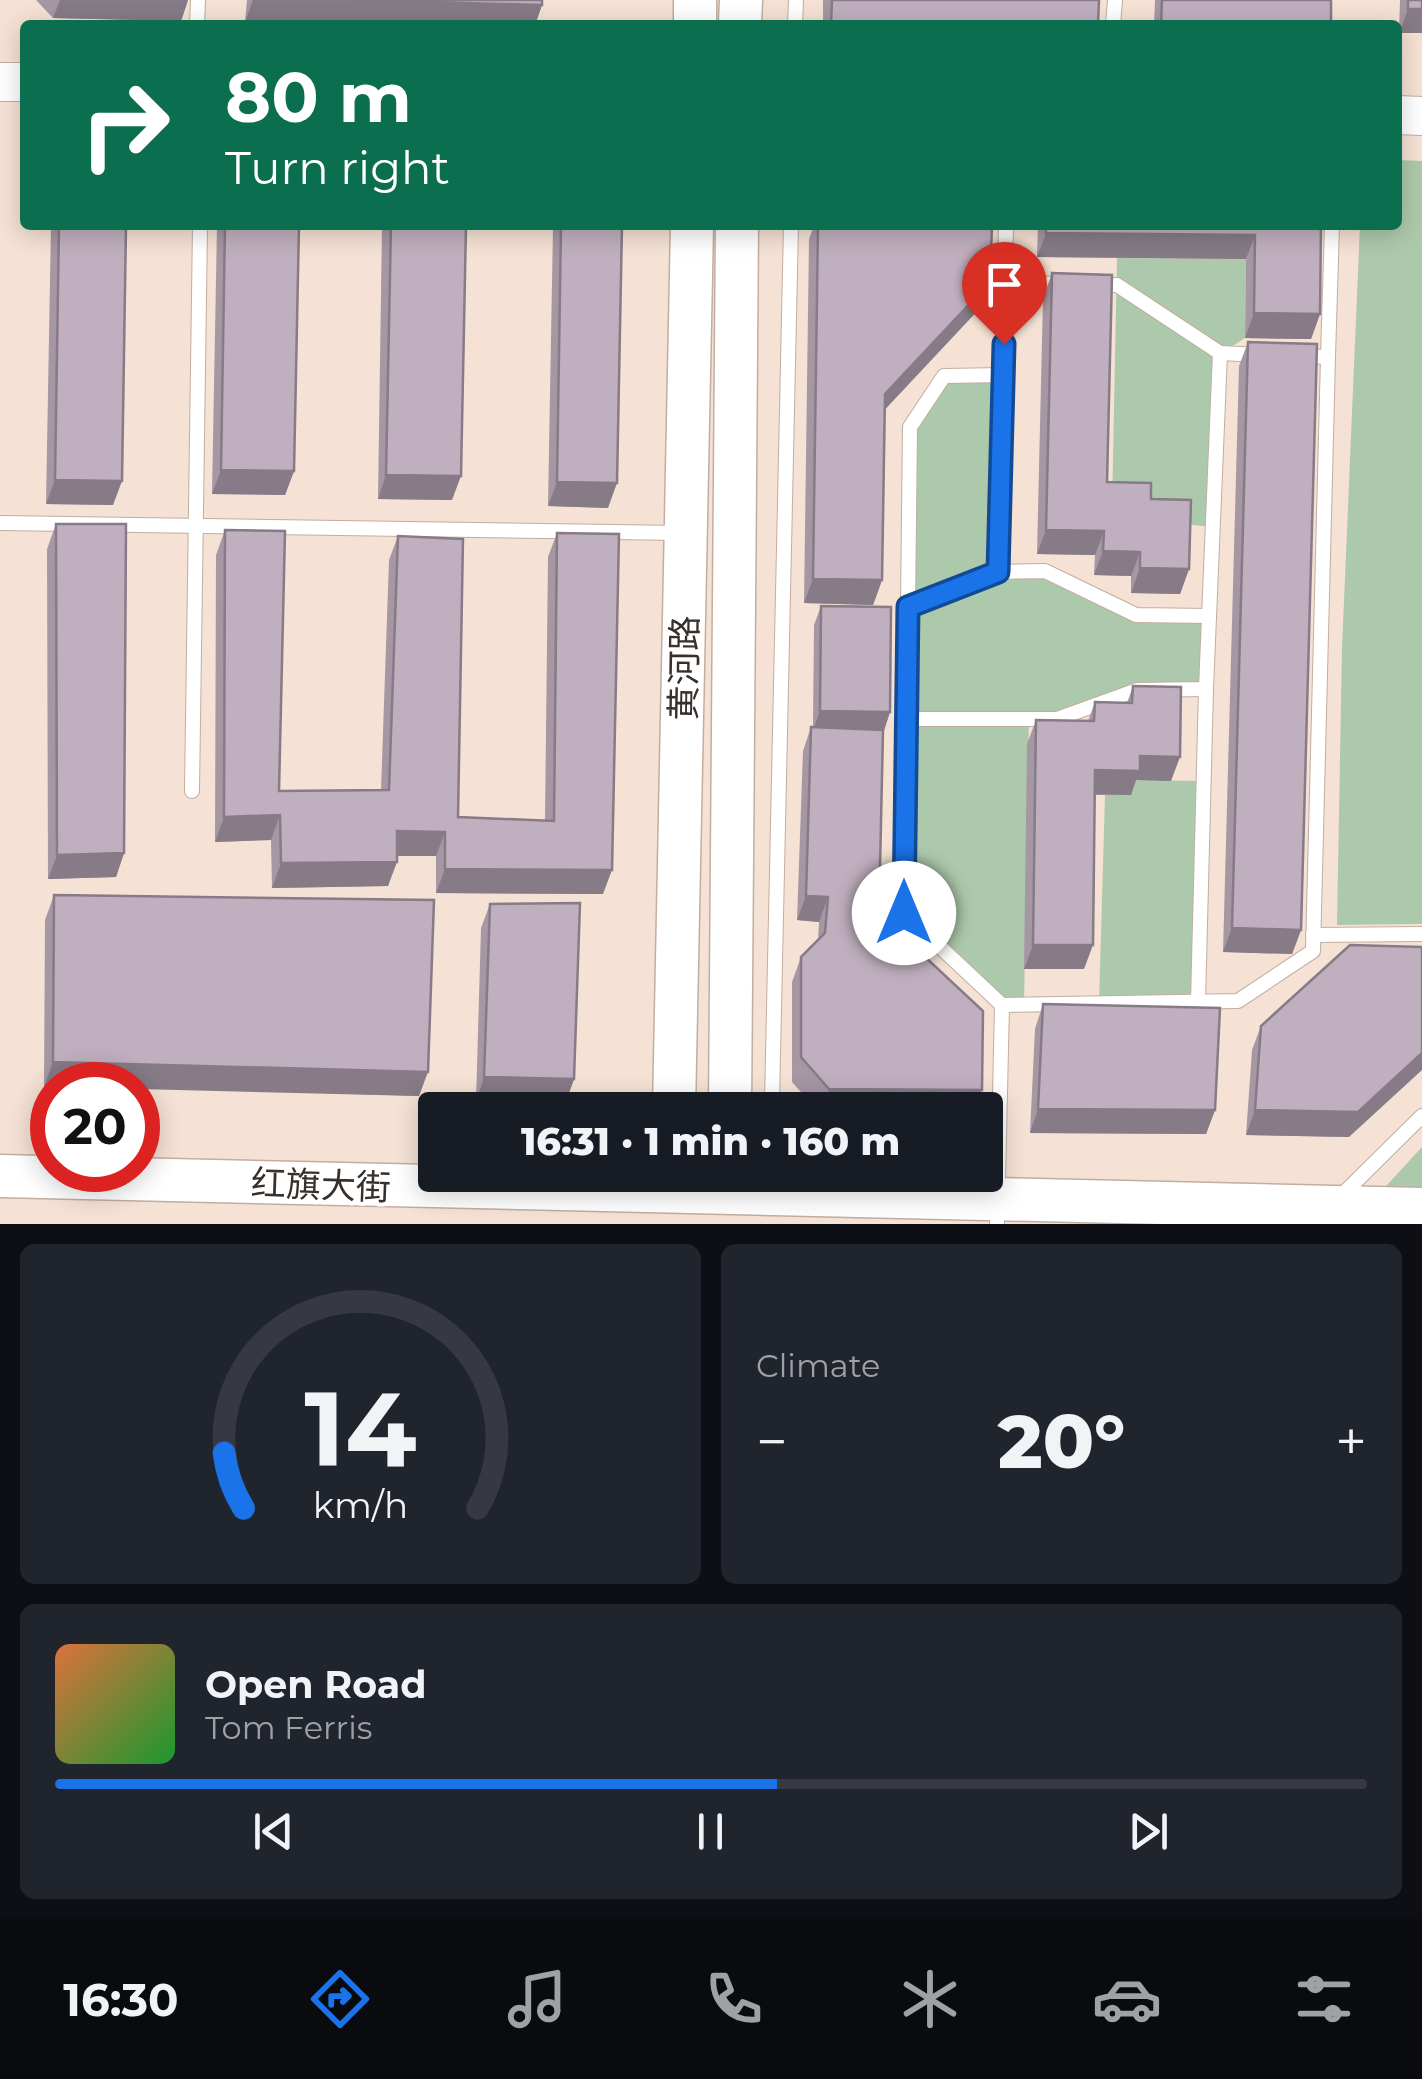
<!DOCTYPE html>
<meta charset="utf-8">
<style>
:root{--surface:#171b24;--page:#20242c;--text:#f1f3f6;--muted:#9ea1a6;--line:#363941;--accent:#1a73e8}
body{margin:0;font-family:Montserrat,"Noto Sans SC",sans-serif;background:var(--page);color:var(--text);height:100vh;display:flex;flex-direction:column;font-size:38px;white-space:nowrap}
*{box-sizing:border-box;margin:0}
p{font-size:32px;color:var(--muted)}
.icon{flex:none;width:55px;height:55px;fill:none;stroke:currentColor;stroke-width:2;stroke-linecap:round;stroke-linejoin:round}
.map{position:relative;height:1224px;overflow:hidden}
.sheet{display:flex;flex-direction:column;gap:20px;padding:20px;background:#0d0f14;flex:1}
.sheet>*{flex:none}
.banner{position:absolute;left:20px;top:20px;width:1382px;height:210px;border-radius:10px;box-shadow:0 5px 25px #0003;background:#0b6e4f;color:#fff;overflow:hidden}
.speed{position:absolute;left:30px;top:1062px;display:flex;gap:20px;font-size:50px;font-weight:700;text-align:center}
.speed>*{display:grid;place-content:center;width:130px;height:130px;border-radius:50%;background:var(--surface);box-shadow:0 5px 25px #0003;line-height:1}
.speed .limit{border:15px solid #d22;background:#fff;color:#111}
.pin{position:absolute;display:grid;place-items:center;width:85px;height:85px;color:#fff;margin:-102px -42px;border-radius:50% 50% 50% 0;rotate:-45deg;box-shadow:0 0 10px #0007}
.pin .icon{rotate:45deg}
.me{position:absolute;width:110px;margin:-55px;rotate:0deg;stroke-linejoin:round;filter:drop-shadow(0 0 8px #0008)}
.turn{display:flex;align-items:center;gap:35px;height:210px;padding:0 40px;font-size:45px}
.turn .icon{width:130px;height:130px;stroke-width:2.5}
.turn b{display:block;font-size:70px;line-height:85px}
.big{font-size:75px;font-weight:800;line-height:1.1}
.sheet .tile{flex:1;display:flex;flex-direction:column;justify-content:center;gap:15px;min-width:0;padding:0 35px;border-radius:15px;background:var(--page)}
.sheet .dial{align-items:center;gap:0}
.dial svg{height:260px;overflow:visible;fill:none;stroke:var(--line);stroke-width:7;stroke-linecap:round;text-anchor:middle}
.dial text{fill:var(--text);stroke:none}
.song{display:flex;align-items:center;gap:30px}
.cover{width:120px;height:120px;border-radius:15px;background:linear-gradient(135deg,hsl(20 70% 55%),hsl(130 70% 35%))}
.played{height:10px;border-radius:5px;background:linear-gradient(90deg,var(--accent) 55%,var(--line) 55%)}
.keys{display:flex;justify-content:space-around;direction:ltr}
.heat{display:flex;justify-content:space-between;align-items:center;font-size:55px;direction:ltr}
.sheet .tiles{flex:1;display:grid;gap:20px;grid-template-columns:1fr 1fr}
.tile:last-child{grid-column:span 2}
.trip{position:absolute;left:418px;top:1092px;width:585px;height:100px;border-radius:10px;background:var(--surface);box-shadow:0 5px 25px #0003;font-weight:800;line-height:100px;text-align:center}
.tab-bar{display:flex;height:160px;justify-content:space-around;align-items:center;background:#090b0e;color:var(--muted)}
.tab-bar .icon{width:70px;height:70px}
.tab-bar .active{color:var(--accent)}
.tab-bar b{font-size:45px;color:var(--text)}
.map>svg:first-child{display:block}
.green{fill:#adc9ab}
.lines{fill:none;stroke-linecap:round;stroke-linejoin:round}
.lane-casing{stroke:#c1aea2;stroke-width:16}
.secondary-casing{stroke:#c1aea2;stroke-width:40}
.primary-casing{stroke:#c1aea2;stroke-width:45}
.lane{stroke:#fff;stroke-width:14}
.secondary{stroke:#fff;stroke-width:38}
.primary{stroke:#fff;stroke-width:42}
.wall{fill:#a597a4}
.shaded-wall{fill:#867b86}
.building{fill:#c0b0bf;stroke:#867b86;stroke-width:2.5}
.route-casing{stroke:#114b97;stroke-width:25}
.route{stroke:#1a73e8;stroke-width:18}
.labels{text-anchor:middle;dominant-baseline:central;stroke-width:8;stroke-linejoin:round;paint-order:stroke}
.street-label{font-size:35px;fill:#38302b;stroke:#fff}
</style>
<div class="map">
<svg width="1422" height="1224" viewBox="0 0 1422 1224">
<rect width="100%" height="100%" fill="#f5e2d4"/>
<!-- green -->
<g class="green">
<polygon points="1398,160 1422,161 1422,924 1337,925 1342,648 1360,225 1398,225"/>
<polygon points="1117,258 1246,259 1245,338 1220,354 1213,527 1182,524 1112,507"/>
<polygon points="1003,375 998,572 1045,571 1136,615 1209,616 1206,689 1137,690 1057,719 1029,719 1024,1005 1002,1005 904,913 910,427 944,376"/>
<polygon points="1131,780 1204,781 1198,1002 1099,1003 1105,795"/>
<polygon points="1422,1147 1422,1210 1366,1208"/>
</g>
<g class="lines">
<!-- lane casing -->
<g class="lane-casing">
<g id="lane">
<polyline points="197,25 198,0"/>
<polyline points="795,25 796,0"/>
<polyline points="1113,25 1115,0"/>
<polyline points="1006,225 998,572 908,607 905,719 1057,719 1137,690 1206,689 1220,353 1260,355"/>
<polyline points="1006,283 1065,284"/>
<polyline points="1097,285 1117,285 1220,353"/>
<polyline points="1302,356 1328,357 1332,225"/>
<polyline points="0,523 682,533"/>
<polyline points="998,572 1045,571 1136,615 1209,616"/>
<polyline points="908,607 910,427 944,376 1003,375"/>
<polyline points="905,719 904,913 1002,1005 997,1224"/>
<polyline points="192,791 200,226"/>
<polyline points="1313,935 1422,934"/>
<polyline points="1198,1002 1206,689"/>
<polyline points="1002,1005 1238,1001 1313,951 1328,357"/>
<polyline points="767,1110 772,1101 791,225"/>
<polyline points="1337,1200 1422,1116"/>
</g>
</g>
<!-- secondary casing -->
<g class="secondary-casing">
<g id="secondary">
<polyline points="0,82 25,82"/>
<polyline points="1398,115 1422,116"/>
</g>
</g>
<!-- primary casing -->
<g class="primary-casing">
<g id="primary">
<polyline points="695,25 695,0"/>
<polyline points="740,25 741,0"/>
<polyline points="674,1110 692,225"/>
<polyline points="730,1110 737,225"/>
<polyline points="0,1176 1422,1209"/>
</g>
</g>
<!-- lane -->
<use href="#lane" class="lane"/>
<!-- secondary -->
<use href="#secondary" class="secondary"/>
<!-- primary -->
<use href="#primary" class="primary"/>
</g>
<!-- wall -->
<g class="wall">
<polygon points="36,0 188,0 181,21 53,18"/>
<polygon points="247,0 542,0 542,5 535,25 371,25 245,22"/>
<polygon points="823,0 1099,0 1098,25 823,25"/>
<polygon points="1155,0 1331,0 1331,25 1154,25"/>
<polygon points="1400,0 1422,0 1422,33 1399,33"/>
<polygon points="51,225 126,225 113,505 46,504"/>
<polygon points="217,225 299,225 294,471 285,495 212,494"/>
<polygon points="382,225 622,225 608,508 548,506 553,227 466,225 452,500 378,499"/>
<polygon points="814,225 992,225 981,307 885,409 882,580 873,605 804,603 809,239"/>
<polygon points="1038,225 1321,225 1320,314 1311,339 1245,338 1246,259 1037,257"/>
<polygon points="1052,273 1107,482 1151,499 1189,569 1180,594 1131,593 1131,576 1094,575 1095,555 1037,554 1043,298"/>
<polygon points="1248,342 1301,930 1292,954 1223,952 1239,366"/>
<polygon points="56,524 124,853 116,877 48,879 47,549"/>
<polygon points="225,530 279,791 381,790 389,560 398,536 458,817 545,820 548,557 557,533 603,894 436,893 436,856 397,856 388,886 272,888 271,840 215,842 216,555"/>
<polygon points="821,606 890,712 883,731 879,914 975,1110 817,1110 792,1082 792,982 801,957 818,941 819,922 797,920 803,751 811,727 813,727 814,625"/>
<polygon points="1133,686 1171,781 1136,780 1131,795 1095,795 1084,969 1024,969 1027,744 1036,720 1088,721 1095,702 1127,703"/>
<polygon points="54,895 419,1096 52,1085 52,1087 44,1087 45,920"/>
<polygon points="490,904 574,1079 565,1104 476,1102 481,928"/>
<polygon points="1043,1004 1215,1110 1206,1134 1030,1133 1035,1029"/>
<polygon points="1261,1026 1349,1137 1246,1135 1252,1050"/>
</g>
<!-- shaded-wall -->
<g class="shaded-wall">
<polygon points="60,0 188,0 181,21 53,18"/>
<polygon points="253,0 353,0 542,5 535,25 371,25 245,22"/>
<polygon points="1408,9 1422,9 1422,33 1399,33"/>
<polygon points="457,225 554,225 553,227"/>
<polygon points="1046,233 1255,235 1246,259 1037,257"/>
<polygon points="990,282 981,307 877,418 885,394"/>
<polygon points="1254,313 1320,314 1311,339 1245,338"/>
<polygon points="221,470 294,471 285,495 212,494"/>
<polygon points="386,475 461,476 452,500 378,499"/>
<polygon points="55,480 122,481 113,505 46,504"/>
<polygon points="557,482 617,483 608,508 548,506"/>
<polygon points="1046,530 1104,531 1095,555 1037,554"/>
<polygon points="1103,551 1140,552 1131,576 1094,575"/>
<polygon points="1140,568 1189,569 1180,594 1131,593"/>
<polygon points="813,579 882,580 873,605 804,603"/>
<polygon points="820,711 890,712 884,731 813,730"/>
<polygon points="1140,756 1180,757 1171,781 1136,780 1131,795 1086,794 1095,770"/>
<polygon points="280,815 271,840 215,842 224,817"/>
<polygon points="397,831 445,832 436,856 389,856"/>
<polygon points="124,853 116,877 48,879 57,855"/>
<polygon points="397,862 388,886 272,888 281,863"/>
<polygon points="445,869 612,870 603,894 436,893"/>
<polygon points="806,896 828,897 819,922 797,920"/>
<polygon points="1232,928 1301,930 1292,954 1223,952"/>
<polygon points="1033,945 1093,945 1084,969 1024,969"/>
<polygon points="1422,1053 1422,1070 1349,1137 1246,1135 1255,1110"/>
<polygon points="53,1062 428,1072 419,1096 138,1089 138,1085 52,1085 52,1087 44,1087"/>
<polygon points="484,1077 574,1079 565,1104 476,1102"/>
<polygon points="829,1089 982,1090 975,1110 822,1110"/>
<polygon points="1038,1109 1215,1110 1206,1134 1030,1133"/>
</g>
<!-- building -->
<g class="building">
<polygon points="353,0 542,0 542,5"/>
<polygon points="832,0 1099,0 1098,25 831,25"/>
<polygon points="1162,0 1331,0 1331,25 1161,25"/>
<rect x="1408" y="0" width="14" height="9"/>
<polygon points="59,225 126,225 122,481 55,480"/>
<polygon points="225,225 299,225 294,471 221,470"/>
<polygon points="391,225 466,225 461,476 386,475"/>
<polygon points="561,225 622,225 617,483 557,482"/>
<polygon points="818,225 992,225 990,282 885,394 882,580 813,579"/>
<polygon points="1046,225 1321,225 1320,314 1254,313 1255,235 1046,233"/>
<polygon points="1052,273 1112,275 1107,482 1151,483 1151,499 1191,500 1189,569 1140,568 1140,552 1103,551 1104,531 1046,530"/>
<polygon points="1248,342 1317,344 1301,930 1232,928"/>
<polygon points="56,524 126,524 124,853 57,855"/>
<polygon points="225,530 285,531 279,791 389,790 398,536 463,539 458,817 554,821 557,533 619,534 612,870 445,869 445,832 397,831 397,862 281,863 280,815 224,817"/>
<polygon points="821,606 891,607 890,712 820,711"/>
<polygon points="1133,686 1181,687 1180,757 1140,756 1140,771 1095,770 1093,945 1033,945 1036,720 1094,721 1095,702 1132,703"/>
<polygon points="811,727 883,730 879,914 983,1011 982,1090 829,1089 801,1057 801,957 825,933 828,897 806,896"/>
<polygon points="54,895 434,900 428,1072 53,1062"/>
<polygon points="580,903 574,1079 484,1077 490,904"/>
<polygon points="1350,945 1422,947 1422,1053 1358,1112 1255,1110 1261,1026"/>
<polygon points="1043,1004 1220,1008 1215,1110 1038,1109"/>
</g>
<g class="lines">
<!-- route casing -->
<g class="route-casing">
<polyline id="route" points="904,913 908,607 998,572 1004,344"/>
</g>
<!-- route -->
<use href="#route" class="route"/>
</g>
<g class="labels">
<!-- street labels -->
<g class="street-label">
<text transform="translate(684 668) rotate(-89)">黄河路</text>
<text transform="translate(321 1185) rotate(2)">红旗大街</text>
</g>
</g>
</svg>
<div class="speed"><div class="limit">20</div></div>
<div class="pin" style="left:1004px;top:344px;background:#d93025"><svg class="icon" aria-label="arrive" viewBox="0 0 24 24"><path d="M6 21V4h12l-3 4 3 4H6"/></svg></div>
<svg class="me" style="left:904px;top:913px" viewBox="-20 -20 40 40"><circle r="19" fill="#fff"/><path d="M0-13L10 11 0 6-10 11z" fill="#1a73e8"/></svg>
<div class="trip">16:31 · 1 min · 160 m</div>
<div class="banner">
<div class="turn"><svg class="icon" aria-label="right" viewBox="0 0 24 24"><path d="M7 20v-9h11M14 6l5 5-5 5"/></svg><div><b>80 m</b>Turn right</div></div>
</div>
</div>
<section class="sheet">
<div class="tiles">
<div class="tile dial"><svg viewBox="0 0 100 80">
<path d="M14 69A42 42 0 1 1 86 69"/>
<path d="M14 69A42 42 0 0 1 8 52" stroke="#1a73e8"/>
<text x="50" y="56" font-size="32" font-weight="700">14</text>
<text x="50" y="72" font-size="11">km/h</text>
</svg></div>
<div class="tile"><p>Climate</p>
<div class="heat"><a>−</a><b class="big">20°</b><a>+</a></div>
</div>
<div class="tile">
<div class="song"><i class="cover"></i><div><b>Open Road</b><p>Tom Ferris</p></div></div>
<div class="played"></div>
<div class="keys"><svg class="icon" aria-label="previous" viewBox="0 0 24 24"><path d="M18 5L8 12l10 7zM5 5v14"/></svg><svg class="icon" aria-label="pause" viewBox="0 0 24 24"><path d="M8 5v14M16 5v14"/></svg><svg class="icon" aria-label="next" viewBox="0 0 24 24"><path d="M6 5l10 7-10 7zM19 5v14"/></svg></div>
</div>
</div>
</section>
<nav class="tab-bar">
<b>16:30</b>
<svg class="icon active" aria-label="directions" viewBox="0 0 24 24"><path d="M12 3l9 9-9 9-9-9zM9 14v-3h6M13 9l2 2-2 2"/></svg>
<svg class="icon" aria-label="music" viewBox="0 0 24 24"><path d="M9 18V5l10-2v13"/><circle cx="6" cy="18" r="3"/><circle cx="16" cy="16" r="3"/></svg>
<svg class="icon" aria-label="phone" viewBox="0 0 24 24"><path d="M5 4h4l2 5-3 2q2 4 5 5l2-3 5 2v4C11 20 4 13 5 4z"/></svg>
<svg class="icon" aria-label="climate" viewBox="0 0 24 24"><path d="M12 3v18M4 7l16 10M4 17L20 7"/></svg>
<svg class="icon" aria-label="car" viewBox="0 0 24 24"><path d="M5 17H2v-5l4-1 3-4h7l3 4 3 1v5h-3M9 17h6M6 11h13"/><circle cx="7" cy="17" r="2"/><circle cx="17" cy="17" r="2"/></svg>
<svg class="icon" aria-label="filters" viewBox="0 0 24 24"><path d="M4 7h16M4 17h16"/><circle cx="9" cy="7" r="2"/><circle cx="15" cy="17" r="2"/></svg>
</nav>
